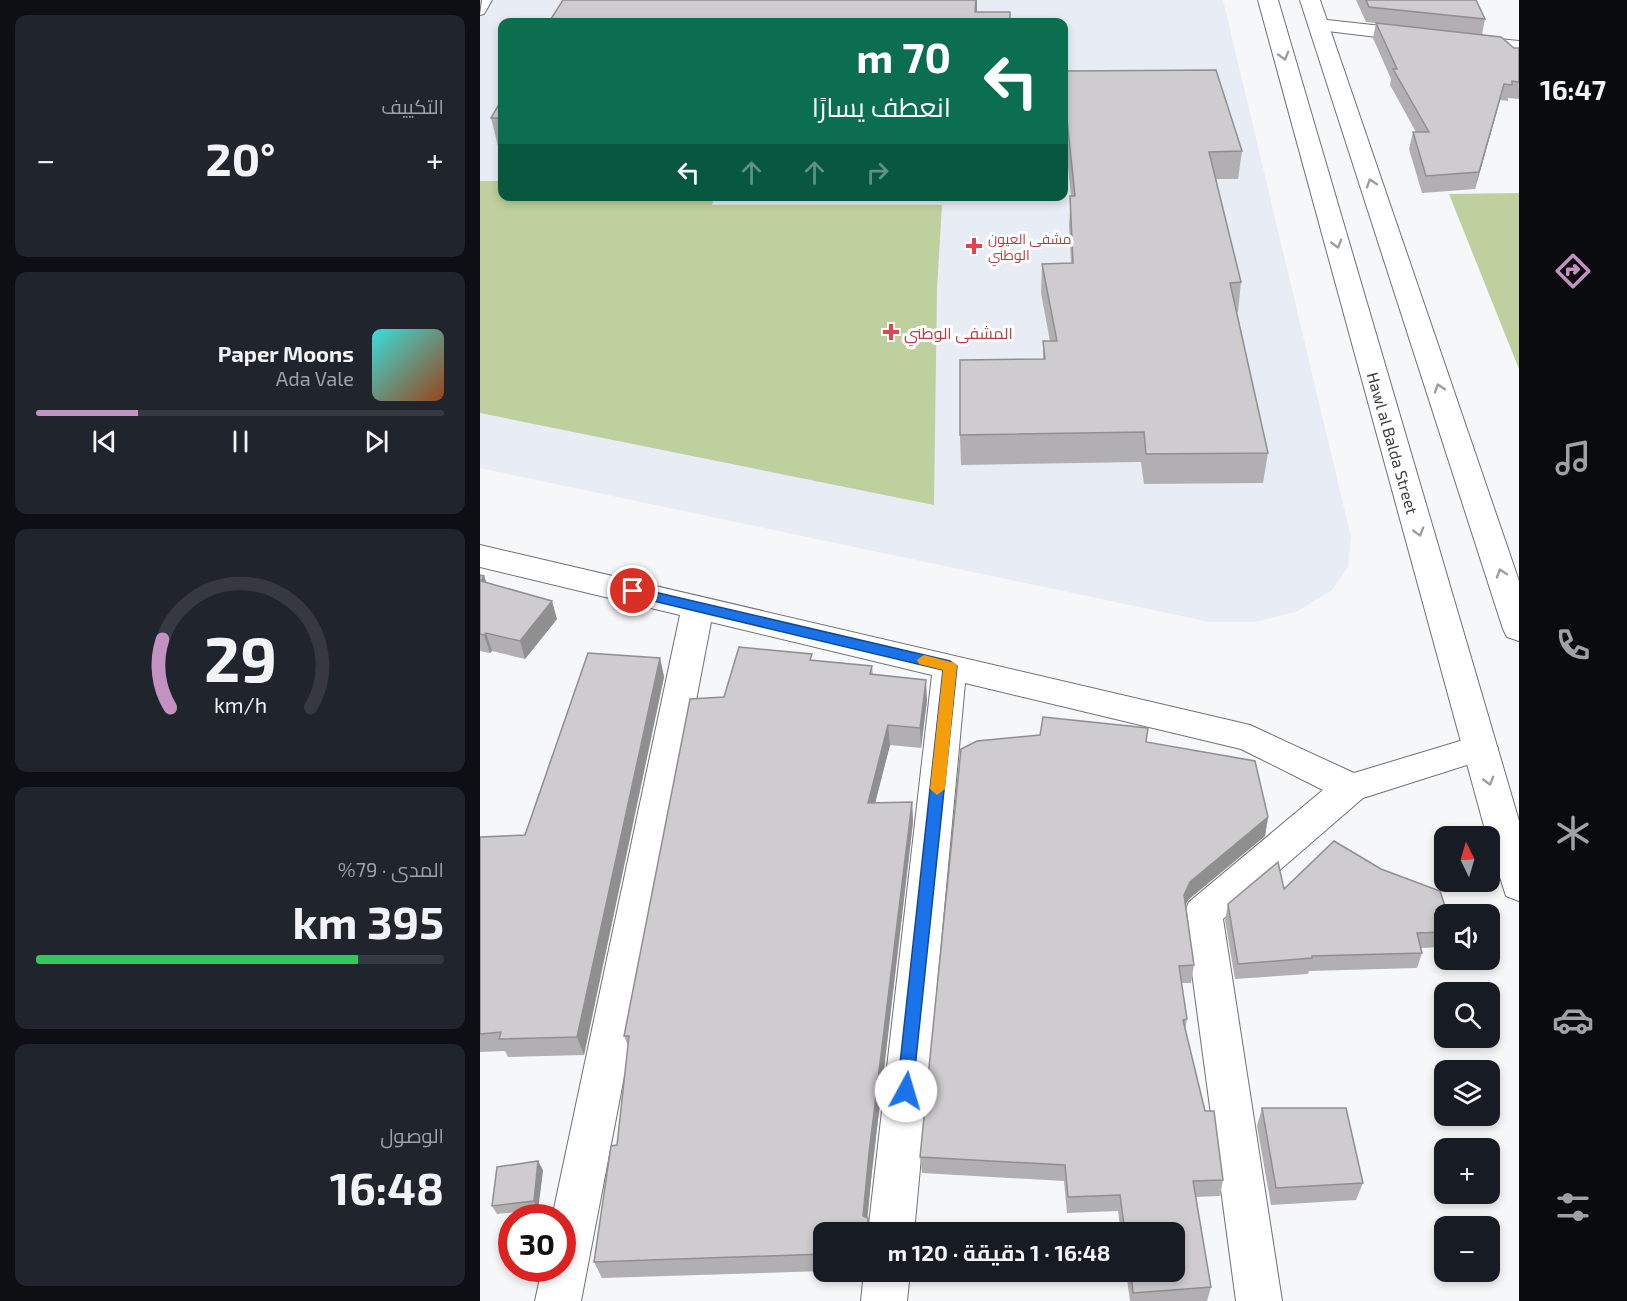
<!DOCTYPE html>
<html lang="ar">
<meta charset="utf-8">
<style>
:root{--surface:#171b24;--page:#20242c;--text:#f1f3f6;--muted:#9ea1a6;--line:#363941;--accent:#c492c0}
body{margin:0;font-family:"Exo 2",Cairo,sans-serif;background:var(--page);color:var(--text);direction:rtl;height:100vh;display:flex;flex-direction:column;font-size:22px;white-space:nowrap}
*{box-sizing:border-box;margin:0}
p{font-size:20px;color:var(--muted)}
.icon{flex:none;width:33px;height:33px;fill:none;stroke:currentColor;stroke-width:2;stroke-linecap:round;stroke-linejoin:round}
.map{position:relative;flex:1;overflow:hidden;direction:ltr}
.panel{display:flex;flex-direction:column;gap:15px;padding:15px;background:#0d0f14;width:480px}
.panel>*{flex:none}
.top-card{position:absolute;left:18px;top:18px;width:570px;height:183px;border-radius:12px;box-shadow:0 3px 9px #0003;direction:rtl;background:#0b6e4f;color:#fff;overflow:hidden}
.needle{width:39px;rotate:355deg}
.buttons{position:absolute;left:954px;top:826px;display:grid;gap:12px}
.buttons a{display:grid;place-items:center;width:66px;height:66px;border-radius:12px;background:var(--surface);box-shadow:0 3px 9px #0003;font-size:30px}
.speed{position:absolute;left:18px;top:1204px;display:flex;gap:12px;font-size:30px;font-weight:700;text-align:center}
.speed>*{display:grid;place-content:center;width:78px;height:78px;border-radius:50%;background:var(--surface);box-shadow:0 3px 9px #0003;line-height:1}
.speed .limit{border:9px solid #d22;background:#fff;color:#111}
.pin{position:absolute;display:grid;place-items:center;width:51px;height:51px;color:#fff;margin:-26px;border:3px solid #fff;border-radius:50%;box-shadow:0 2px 6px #0007}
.me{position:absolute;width:66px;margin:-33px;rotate:6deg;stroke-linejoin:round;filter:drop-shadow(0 0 4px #0008)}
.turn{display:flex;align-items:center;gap:21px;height:126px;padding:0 18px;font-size:27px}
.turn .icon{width:78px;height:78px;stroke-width:2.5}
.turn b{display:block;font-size:42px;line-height:51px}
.lanes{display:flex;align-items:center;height:57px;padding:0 18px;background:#0003;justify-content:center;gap:30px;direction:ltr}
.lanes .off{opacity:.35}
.big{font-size:45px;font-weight:700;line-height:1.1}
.panel .widget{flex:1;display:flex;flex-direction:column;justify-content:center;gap:9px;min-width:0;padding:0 21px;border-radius:12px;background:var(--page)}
.panel .dial{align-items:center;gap:0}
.dial svg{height:156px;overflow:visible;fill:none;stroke:var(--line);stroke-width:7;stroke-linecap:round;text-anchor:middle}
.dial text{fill:var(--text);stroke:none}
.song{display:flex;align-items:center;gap:18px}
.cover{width:72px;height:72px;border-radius:9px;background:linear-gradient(135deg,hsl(180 70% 55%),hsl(20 70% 35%))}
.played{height:6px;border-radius:3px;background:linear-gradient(90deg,var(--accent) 25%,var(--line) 25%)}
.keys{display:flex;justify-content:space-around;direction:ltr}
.heat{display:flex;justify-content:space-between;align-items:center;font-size:33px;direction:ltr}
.charge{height:9px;border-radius:4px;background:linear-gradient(90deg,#34c759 79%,var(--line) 0)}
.trip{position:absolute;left:333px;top:1222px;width:372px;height:60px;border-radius:12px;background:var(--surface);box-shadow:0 3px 9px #0003;font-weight:700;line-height:60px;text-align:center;direction:rtl}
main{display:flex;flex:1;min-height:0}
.tabs{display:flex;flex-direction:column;width:108px;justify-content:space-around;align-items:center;background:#090b0e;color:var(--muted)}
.tabs .icon{width:42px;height:42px}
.tabs .active{color:var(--accent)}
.tabs b{font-size:27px;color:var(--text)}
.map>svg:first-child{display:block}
.built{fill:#e8ecf5;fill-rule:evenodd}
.green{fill:#bed09e}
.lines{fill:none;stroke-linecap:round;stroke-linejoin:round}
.lane-casing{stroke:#707172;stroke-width:2}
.street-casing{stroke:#707172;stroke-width:2}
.primary-casing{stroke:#707172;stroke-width:2}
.lane{fill:#fff;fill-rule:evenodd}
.street{fill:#fff;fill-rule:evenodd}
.primary{fill:#fff;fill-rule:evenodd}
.wall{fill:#b1afb1}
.shaded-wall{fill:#908f90}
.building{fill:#ceccce;stroke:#908f90;stroke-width:1.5}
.oneway{stroke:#9c9d9d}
.route{fill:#1a73e8;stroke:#114b97;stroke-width:1.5}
.slow{fill:#f59e0b}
.health-dot{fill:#e0444e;stroke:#fff;stroke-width:2}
.labels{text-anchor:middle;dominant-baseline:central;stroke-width:6;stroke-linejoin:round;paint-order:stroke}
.far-health-label{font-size:14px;fill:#be3a42;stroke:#fff;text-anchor:start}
.health-label{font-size:16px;fill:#be3a42;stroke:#fff;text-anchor:start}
.street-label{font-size:16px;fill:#3a3b3b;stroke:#fff}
</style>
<main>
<nav class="tabs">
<b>16:47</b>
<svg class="icon active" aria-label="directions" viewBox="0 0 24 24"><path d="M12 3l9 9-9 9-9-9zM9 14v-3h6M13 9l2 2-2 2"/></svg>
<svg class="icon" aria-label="music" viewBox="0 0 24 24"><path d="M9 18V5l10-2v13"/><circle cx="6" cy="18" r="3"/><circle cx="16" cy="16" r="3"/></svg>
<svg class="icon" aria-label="phone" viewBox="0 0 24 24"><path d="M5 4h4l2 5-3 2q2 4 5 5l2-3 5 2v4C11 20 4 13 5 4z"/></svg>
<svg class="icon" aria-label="climate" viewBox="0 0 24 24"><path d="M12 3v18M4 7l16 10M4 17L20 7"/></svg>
<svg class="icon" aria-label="car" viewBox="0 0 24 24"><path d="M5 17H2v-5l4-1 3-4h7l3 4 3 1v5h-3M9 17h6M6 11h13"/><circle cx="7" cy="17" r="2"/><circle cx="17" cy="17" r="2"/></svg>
<svg class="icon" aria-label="filters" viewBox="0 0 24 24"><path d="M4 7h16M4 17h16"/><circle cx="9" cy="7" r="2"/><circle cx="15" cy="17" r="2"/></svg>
</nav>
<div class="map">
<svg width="1039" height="1301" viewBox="0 0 1039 1301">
<rect width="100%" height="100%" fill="#f6f7f9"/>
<!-- built -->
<path class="built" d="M0,0H743L871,537L868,567L852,590L818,611L776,622H730L0,468ZM22,22H584V196H22Z"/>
<!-- green -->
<g class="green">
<polygon points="0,181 22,181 22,196 234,197 232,205 462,205 457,288 454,505 0,413"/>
<polygon points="1039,193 1039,369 969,194"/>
</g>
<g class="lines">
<!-- lane casing -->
<g class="lane-casing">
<polygon id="lane" points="2,0 12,0 4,14 0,15"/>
</g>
<!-- street casing -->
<g class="street-casing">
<g id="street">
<polygon points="838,19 938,30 945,32 948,36 945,40 938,42 831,29 828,25 831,21"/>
<polygon points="989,36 1039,41 1039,53 982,46 979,42 982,38"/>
<polygon points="0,545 770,725 874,773 1000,735 1012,739 1018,748 1012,757 883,798 743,919 802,1301 756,1301 704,913 709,902 843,790 761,749 485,683 434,1233 388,1233 452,675 231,622 101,1301 55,1301 62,1269 82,1269 82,1218 72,1218 200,615 0,567"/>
<polygon points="384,1272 430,1272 427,1301 381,1301"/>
</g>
</g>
<!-- primary casing -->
<g class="primary-casing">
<g id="primary">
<polygon points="778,0 798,0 1039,821 1039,901 1026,896 1010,846 1010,837 1007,837"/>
<polygon points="820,0 840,0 1039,581 1039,641 1027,637 1023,629"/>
</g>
</g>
<!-- lane -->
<use href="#lane" class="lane"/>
<!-- street -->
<use href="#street" class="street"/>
<!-- primary -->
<use href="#primary" class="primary"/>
</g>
<!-- wall -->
<g class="wall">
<polygon points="876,0 996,0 1005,19 1002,35 1034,48 1039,48 1039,99 1028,98 1028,101 1020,100 995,189 942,193 929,149 933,132 936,132 910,85 911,79 893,38 896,23 886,22"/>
<polygon points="584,71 762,151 758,179 736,179 761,282 758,312 757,312 788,453 783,483 664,484 661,462 481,465 480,435 563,359 563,341 570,341 561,293 562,264 591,263 589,225 591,196 584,126"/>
<polygon points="22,99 22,158 21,158 11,118"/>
<polygon points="0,575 4,576 7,583 77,619 45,659 12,651 10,653 0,651"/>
<polygon points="180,658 184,677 104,1055 28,1057 25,1051 0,1052 0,837 45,835"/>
<polygon points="333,661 392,666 393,675 447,700 441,748 410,745 395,803 432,802 433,822 392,1171 387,1218 390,1233 344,1233 344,1271 122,1278 114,1262 137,1145 148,1046 144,1036 244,697"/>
<polygon points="788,817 785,836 708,900 706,904 714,965 711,983 701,983 707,1019 705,1031 725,1111 743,1180 740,1196 715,1197 731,1287 727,1301 650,1301 646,1272 694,1272 694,1233 641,1233 638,1211 587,1213 584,1181 442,1173 440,1157"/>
<polygon points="804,889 964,915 964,947 941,948 942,953 937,968 829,971 828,974 755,979 745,920 748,904"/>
<polygon points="782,1108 883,1183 876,1200 791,1205 777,1126"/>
<polygon points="63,1170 58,1210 17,1214 12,1206"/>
</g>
<!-- shaded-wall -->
<g class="shaded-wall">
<polygon points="496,0 497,0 497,22 495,22"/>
<polygon points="1024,84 1020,100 995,189 999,172"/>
<polygon points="4,576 10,595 1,581"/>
<polygon points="72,601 77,619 45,659 40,641"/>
<polygon points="6,633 12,651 10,653 4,635"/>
<polygon points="180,658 184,677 104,1055 97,1037"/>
<polygon points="446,680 447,700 441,748 440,728"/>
<polygon points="408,725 410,745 390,823 388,803"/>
<polygon points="432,802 433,822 392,1171 386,1233 383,1216 389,1153"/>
<polygon points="788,817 785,836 708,900 702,913 704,895 710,882"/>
<polygon points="58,1161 63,1170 58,1210 54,1201"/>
<polygon points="388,1218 390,1233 387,1233"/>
</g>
<!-- building -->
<g class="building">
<polygon points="83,0 496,0 495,12 530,12 530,22 69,22"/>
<polygon points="886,0 996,0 1005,19 889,7"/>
<polygon points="896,23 1021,37 1034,48 1039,48 1039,82 1032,81 1032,85 1024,84 999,172 946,176 933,132 949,132 913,69 917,69"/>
<polygon points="736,70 762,151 729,152 761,282 750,283 788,453 666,454 664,432 480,435 480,360 565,359 563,341 577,341 562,264 593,263 590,196 595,196 584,91 584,71"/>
<polygon points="22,99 22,118 11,118"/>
<polygon points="0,575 4,576 1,581 72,601 40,641 6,633 4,635 0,634"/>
<polygon points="259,647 332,654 330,660 392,666 390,674 446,680 440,728 408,725 388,803 432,802 389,1153 383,1216 388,1218 387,1233 344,1233 344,1254 114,1262 131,1146 137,1145 149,1036 144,1036 210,699 244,697"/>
<polygon points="108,653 180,658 97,1037 19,1039 21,1032 0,1034 0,837 45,835"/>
<polygon points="563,717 668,728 666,742 775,761 788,817 710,882 704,895 714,965 699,966 707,1019 703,1020 725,1111 734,1111 743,1180 713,1181 731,1287 653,1293 651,1272 694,1272 694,1233 645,1233 640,1195 588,1197 585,1165 440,1157 481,749 497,741 560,735"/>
<polygon points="854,841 901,869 960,891 968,915 964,915 964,932 937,933 942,953 832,956 832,958 758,964 748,904 798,862 804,889"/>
<polygon points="782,1108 866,1108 883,1183 796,1188"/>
<polygon points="58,1161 54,1201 12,1206 17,1167"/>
</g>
<!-- one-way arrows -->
<defs><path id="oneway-chevron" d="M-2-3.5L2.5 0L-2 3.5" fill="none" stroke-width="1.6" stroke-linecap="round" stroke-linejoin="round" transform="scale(1.5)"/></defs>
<g class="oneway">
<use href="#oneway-chevron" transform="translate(804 56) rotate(74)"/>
<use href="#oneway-chevron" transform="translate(891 183) rotate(-108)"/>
<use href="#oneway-chevron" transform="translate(857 244) rotate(74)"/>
<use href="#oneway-chevron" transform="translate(959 388) rotate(-108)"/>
<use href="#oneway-chevron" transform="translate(939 532) rotate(74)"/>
<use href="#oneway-chevron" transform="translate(1021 573) rotate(-108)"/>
<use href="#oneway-chevron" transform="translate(1009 781) rotate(74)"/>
</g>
<!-- route -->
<polygon class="route" points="153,587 470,661 477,666 432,1097 426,1099 420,1097 417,1091 463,670 148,595 148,588"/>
<!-- slow -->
<polygon class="slow" points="444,655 475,663 477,666 465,789 457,795 450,789 463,670 439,664 437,660"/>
<!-- markers -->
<g class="health-dot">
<path d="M491 237h6v6h6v6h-6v6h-6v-6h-6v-6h6z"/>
<path d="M408 323h6v6h6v6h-6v6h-6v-6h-6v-6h6z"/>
</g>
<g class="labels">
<!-- far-health labels -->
<g class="far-health-label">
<text x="508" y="238">مشفى العيون<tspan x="508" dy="16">الوطني</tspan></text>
</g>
<!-- health labels -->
<g class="health-label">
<text x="424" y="332">المشفى الوطني</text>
</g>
<!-- street labels -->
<g class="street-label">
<text transform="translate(913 443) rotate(74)">Hawl al Balda Street</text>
</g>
</g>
</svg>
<div class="buttons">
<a><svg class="needle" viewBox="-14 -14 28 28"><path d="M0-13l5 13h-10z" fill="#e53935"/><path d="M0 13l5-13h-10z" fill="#9ea1a6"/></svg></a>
<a><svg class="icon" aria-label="sound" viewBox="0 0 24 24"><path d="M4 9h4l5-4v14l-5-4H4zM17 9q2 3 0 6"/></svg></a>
<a><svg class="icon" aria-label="search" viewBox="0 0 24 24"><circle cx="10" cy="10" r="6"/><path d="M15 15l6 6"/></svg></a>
<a><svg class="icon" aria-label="layers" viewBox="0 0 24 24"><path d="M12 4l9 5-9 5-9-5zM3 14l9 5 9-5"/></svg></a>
<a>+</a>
<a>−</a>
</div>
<div class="speed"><div class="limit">30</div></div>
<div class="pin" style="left:153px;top:591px;background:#d93025"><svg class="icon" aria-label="arrive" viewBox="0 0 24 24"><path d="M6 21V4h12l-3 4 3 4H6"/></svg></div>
<svg class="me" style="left:426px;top:1091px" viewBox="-20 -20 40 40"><circle r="19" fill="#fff"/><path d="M0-13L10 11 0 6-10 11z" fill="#1a73e8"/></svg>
<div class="trip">16:48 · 1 دقيقة · 120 m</div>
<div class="top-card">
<div class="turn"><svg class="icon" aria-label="left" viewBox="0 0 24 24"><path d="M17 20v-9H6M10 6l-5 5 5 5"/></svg><div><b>70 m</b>انعطف يسارًا</div></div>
<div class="lanes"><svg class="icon" aria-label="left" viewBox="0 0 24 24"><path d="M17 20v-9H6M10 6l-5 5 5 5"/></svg><svg class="icon off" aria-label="ahead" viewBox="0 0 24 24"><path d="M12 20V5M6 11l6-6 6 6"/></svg><svg class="icon off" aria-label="ahead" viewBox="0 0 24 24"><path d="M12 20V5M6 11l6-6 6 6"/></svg><svg class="icon off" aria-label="right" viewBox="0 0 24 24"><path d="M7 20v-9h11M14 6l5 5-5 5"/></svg></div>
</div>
</div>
<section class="panel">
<div class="widget"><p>التكييف</p>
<div class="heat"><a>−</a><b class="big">20°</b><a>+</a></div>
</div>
<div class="widget">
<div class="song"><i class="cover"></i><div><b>Paper Moons</b><p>Ada Vale</p></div></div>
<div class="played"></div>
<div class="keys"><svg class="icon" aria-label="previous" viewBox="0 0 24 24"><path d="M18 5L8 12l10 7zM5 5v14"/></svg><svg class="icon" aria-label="pause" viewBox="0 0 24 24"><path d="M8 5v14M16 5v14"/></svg><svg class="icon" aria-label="next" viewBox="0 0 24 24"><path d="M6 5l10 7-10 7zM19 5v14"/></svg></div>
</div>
<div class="widget dial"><svg viewBox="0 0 100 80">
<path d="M14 69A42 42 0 1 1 86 69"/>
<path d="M14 69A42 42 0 0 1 10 34" stroke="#c492c0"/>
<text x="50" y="56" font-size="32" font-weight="700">29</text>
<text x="50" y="72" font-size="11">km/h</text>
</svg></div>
<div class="widget"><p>المدى · 79%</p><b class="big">395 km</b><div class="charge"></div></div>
<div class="widget"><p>الوصول</p><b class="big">16:48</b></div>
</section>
</main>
